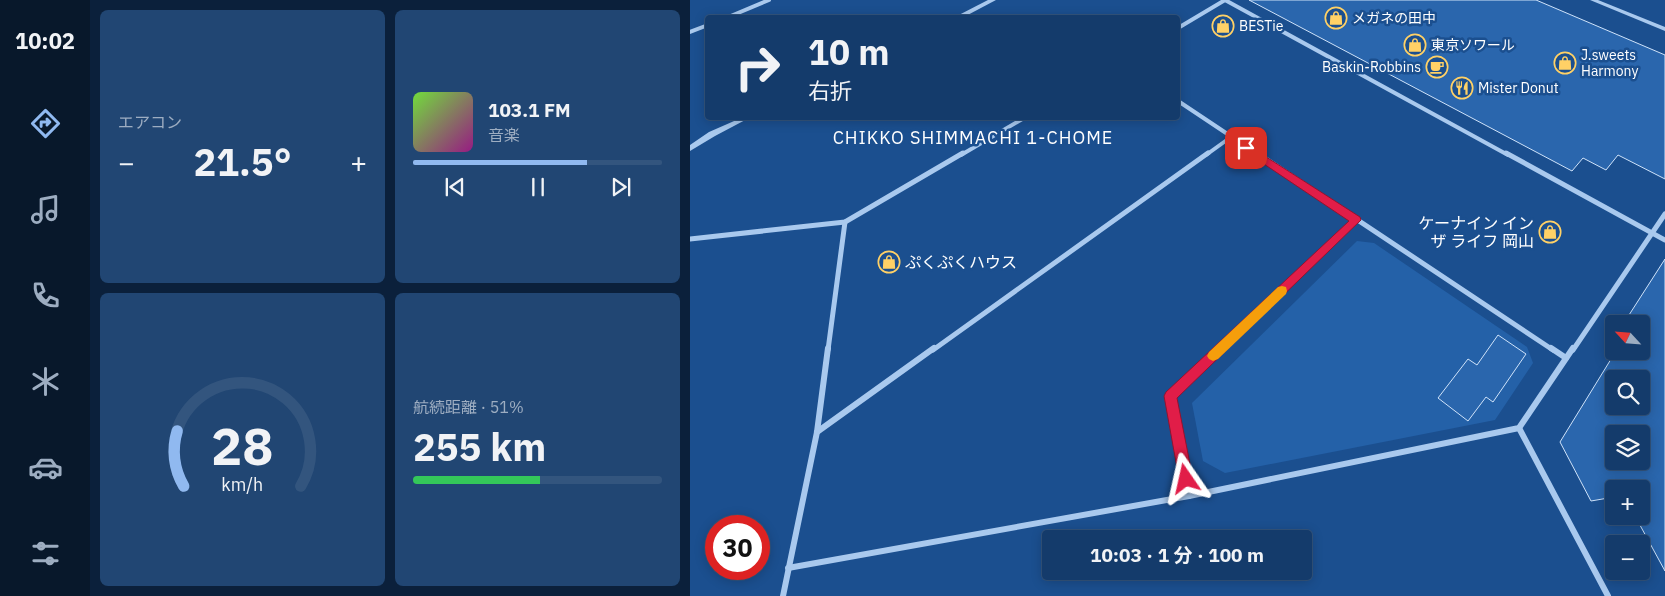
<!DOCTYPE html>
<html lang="ja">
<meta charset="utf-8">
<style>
:root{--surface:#143b6b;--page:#214673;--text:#f1f3f6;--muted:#9dadc1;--line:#33557e;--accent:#90b9f0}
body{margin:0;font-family:"IBM Plex Sans","Noto Sans JP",sans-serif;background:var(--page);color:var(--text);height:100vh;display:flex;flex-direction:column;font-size:19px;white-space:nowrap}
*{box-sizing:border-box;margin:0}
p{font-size:16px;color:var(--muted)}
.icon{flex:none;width:28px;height:28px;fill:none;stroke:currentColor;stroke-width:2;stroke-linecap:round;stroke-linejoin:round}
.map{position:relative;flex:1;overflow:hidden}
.panel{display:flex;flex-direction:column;gap:10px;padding:10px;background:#0b203b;width:600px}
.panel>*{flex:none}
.guide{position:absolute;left:15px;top:15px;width:475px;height:105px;border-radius:5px;box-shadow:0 2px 12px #0003,0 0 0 1px var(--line);background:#143b6b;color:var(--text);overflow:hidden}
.needle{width:32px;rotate:296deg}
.buttons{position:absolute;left:915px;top:315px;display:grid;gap:10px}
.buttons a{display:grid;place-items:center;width:45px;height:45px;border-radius:5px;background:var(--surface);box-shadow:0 2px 12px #0003,0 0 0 1px var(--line);font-size:25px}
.speed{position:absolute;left:15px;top:515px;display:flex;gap:10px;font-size:25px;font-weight:700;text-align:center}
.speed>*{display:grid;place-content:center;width:65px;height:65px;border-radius:50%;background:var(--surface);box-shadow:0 2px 12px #0003,0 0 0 1px var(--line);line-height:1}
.speed .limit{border:8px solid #d22;background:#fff;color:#111}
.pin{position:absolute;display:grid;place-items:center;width:42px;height:42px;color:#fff;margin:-21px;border-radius:10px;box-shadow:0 2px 8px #0006}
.me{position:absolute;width:55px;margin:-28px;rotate:349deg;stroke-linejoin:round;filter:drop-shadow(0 0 4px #0008)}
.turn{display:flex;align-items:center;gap:18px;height:105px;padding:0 20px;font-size:22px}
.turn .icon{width:65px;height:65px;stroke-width:2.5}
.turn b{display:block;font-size:35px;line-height:42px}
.big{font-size:38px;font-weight:700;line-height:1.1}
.panel .tile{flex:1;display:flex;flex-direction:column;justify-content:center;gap:8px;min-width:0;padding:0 18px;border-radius:8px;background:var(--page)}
.panel .dial{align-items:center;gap:0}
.dial svg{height:130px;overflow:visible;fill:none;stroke:var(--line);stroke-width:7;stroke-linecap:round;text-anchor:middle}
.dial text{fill:var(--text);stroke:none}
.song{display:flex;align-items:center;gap:15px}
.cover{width:60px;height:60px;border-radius:8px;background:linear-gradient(135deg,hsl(100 70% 55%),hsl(310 70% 35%))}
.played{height:5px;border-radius:2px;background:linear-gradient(90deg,var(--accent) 70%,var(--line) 70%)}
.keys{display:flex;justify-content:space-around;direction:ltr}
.heat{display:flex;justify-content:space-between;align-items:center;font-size:28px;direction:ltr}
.charge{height:8px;border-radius:4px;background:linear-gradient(90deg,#34c759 51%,var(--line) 0)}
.panel .tiles{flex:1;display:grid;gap:10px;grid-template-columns:repeat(2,1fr)}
.trip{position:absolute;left:352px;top:530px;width:270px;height:50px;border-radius:5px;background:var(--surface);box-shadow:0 2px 12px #0003,0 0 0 1px var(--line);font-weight:700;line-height:50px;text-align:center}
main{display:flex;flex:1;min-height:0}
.menu{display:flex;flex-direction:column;width:90px;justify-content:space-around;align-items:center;background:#08182b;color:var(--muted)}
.menu .icon{width:35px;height:35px}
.menu .active{color:var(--accent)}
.menu b{font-size:22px;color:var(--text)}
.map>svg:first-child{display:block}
.green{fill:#2461a8}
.building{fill:#2a66ad;stroke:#cfe3fa;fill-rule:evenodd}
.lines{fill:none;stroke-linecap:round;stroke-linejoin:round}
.minor-far2{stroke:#a9c9ee;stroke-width:4}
.minor-far1{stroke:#a9c9ee;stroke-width:5}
.minor{stroke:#a9c9ee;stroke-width:6}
.tertiary{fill:#a9c9ee;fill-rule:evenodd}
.route{fill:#e11d48;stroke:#92132f}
.slow{fill:#f59e0b}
.labels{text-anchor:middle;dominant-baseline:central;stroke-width:5;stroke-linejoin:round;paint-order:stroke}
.far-poi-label{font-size:14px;fill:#fff;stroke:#1b4f8f;text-anchor:start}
.poi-label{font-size:16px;fill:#fff;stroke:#1b4f8f;text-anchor:end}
.neighbourhood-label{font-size:18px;letter-spacing:1px;fill:#fff;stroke:#1b4f8f}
</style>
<main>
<nav class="menu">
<b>10:02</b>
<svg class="icon active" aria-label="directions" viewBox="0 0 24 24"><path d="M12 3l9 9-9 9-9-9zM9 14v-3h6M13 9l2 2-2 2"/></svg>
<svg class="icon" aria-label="music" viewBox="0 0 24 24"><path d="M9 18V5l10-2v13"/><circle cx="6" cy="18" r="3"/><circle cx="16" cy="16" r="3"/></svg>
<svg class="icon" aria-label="phone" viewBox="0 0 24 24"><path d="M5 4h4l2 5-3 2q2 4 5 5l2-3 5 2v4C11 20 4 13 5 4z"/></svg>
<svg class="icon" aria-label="climate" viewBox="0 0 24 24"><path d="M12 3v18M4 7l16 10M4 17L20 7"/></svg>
<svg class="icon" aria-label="car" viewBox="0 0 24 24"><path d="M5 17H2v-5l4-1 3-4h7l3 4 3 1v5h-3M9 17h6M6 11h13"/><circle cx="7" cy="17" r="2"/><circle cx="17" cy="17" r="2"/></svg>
<svg class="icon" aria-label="filters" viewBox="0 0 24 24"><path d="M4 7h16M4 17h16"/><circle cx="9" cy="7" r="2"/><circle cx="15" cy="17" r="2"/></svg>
</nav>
<section class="panel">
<div class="tiles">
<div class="tile"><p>エアコン</p>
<div class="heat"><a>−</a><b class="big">21.5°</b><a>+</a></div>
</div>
<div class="tile">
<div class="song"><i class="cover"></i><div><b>103.1 FM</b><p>音楽</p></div></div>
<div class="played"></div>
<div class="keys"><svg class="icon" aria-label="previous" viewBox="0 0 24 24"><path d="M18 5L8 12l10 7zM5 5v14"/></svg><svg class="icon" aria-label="pause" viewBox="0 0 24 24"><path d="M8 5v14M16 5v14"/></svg><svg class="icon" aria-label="next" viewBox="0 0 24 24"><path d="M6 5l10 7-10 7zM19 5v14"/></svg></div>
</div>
<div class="tile dial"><svg viewBox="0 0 100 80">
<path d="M14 69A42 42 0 1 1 86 69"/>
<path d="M14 69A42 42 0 0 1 10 35" stroke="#90b9f0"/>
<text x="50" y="56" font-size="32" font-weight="700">28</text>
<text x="50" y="72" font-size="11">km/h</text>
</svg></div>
<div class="tile"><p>航続距離 · 51%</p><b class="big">255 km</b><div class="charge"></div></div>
</div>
</section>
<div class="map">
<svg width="975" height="596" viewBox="0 0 975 596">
<rect width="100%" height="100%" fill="#1b4f8f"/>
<!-- green -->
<polygon class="green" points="667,241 684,243 837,347 843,363 805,420 535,473 513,461 502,403"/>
<!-- building -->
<g class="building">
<polygon points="559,0 846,0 975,55 975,179 928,155 916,170 893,158 882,171"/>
<path d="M975,259V571L945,516H951V489H924V497L901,501L870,442L926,351H951V324H943L946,319L939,315ZM924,379H951V406H924ZM924,434H951V461H924Z"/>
<polygon points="808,335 836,354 803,402 796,397 778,421 748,398 778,359 787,365"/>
</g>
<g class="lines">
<!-- minor-far2 -->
<g class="minor-far2">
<polyline points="535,0 818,155"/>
<polyline points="36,18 79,0"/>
<polyline points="488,28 535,0"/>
<polyline points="0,32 18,25"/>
<polyline points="488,101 569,155"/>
<polyline points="271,155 334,118"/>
<polyline points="516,155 541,137"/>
</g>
<!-- minor-far1 -->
<g class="minor-far1">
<polyline points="567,153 863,350"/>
<polyline points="816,153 975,240"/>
<polyline points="0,239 155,222 273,153"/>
<polyline points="138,350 155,222"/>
<polyline points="243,350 518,153"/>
<polyline points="530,350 666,220"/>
<polyline points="883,350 975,214"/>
</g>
<!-- minor -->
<g class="minor">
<polyline points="861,348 876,358"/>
<polyline points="829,428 918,596"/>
<polyline points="127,432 244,348"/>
<polyline points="499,496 481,396 531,348"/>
<polyline points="98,568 499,496 829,428 883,348"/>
<polyline points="93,596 127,432 138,348"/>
</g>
<!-- tertiary -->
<g class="tertiary">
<polygon points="298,0 306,0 272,18 263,18"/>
<polygon points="900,0 908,0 975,27 975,31"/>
<polygon points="51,118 59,118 25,136 0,151 0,145 19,132"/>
</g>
</g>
<!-- route -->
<polygon class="route" points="556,144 670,217 671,220 487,398 503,479 501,484 496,486 491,484 489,479 474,396 476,392 659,221 553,150 553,145"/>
<!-- slow -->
<polygon class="slow" points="592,286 596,287 597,291 596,294 528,359 523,361 519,359 517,356 519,352 588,287"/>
<!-- icons -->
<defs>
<g id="shop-ring" transform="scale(1.125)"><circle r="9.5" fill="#1b4f8f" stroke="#ffd166" stroke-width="1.5"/><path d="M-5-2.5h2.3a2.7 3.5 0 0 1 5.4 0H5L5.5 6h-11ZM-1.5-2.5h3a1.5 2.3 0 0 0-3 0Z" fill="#ffd166"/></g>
<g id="cafe-ring" transform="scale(1.125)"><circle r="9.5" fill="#1b4f8f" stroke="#ffd166" stroke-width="1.5"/><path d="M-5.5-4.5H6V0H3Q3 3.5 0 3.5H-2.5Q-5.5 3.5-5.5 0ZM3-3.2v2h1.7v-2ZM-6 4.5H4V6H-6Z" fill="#ffd166"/></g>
<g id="restaurant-ring" transform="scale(1.125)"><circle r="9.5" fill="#1b4f8f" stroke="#ffd166" stroke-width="1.5"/><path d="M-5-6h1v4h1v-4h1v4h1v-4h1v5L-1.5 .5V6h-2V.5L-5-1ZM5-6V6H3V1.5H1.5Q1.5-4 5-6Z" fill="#ffd166"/></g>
</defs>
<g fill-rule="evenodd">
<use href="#shop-ring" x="646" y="18"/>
<use href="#shop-ring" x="533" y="26"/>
<use href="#shop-ring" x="725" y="45"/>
<use href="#shop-ring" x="875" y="63"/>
<use href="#cafe-ring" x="747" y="67"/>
<use href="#restaurant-ring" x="772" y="88"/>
<use href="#shop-ring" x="860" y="232"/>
<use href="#shop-ring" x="199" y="262"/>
</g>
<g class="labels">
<!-- far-poi labels -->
<g class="far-poi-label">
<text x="662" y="18">メガネの田中</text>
<text x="549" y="26">BESTie</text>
<text x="741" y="45">東京ソワール</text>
<text x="891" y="55">J.sweets<tspan x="891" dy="16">Harmony</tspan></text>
<text x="731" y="67" text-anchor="end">Baskin-Robbins</text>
<text x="788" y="88">Mister Donut</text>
</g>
<!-- poi labels -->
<g class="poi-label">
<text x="844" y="223">ケーナイン イン<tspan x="844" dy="18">ザ ライフ 岡山</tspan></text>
<text x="215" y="262" text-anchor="start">ぷくぷくハウス</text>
</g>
<!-- neighbourhood labels -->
<g class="neighbourhood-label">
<text x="283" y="137">CHIKKO SHIMMACHI 1-CHOME</text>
</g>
</g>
</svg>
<div class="buttons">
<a><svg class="needle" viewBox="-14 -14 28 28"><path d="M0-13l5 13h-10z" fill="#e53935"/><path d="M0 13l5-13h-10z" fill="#9dadc1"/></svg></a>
<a><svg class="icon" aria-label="search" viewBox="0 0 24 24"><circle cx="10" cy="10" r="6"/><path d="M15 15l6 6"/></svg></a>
<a><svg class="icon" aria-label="layers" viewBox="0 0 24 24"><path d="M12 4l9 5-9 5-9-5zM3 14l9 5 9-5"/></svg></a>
<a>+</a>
<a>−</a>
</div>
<div class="speed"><div class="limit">30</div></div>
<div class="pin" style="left:556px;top:148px;background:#d93025"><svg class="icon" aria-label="arrive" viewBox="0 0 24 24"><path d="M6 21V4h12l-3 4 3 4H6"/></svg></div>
<svg class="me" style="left:496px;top:479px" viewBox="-20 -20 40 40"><path d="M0-17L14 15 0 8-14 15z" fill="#e11d48" stroke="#fff" stroke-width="4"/></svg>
<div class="trip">10:03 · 1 分 · 100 m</div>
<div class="guide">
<div class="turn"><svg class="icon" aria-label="right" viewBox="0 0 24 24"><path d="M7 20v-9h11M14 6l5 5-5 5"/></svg><div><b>10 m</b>右折</div></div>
</div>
</div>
</main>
